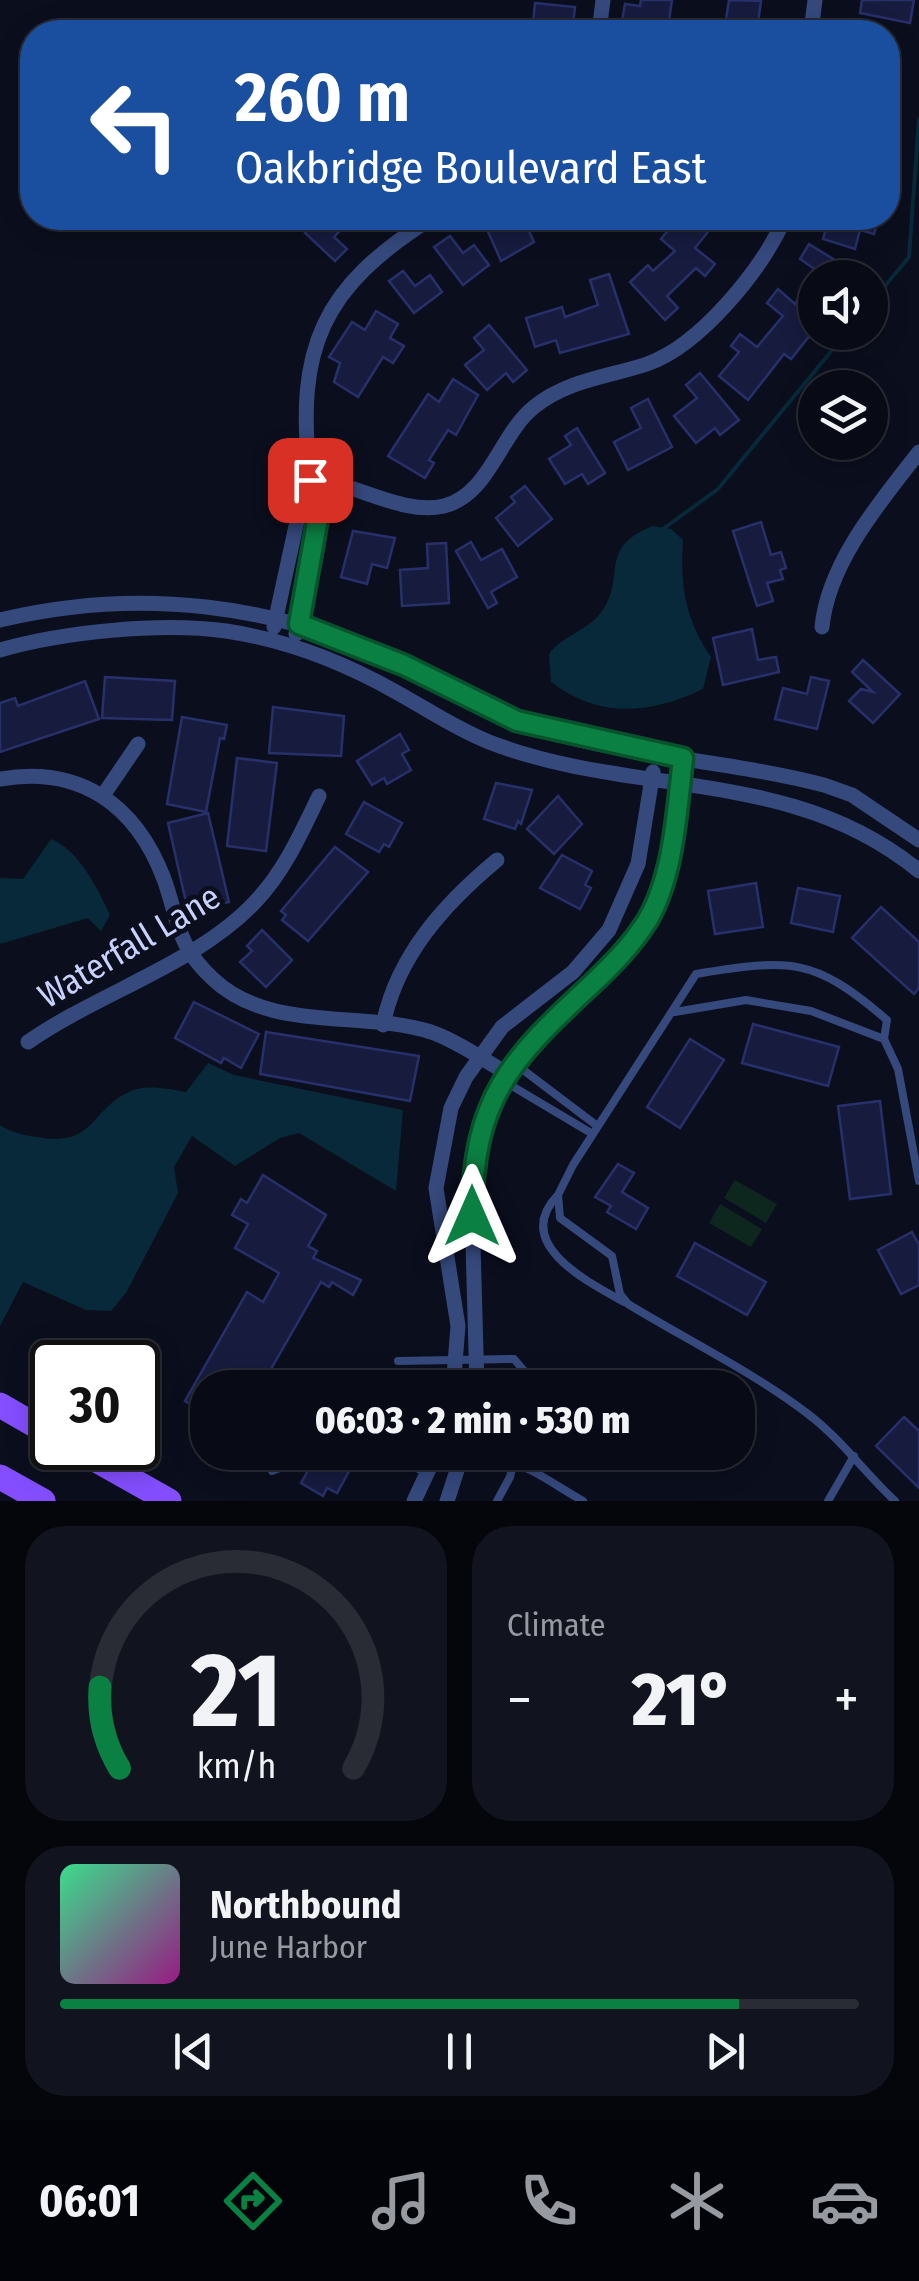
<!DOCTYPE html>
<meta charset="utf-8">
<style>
:root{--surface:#080a16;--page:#11131f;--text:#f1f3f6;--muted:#989aa1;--line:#292b35;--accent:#0b8043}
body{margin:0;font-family:"Fira Sans Condensed",sans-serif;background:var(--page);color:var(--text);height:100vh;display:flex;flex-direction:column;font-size:38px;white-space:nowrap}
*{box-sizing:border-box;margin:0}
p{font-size:32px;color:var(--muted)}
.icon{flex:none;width:55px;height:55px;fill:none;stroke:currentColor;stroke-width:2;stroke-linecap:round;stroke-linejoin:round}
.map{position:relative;height:1501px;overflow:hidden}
.sheet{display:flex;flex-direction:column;gap:25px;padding:25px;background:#04060c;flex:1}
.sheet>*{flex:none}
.banner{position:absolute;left:20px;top:20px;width:880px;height:210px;border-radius:40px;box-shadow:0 5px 25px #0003,0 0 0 2px var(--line);background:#1a4fa0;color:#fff;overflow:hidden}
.tools{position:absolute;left:798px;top:260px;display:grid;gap:20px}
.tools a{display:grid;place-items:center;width:90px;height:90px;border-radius:50%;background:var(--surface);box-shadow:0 5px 25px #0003,0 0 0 2px var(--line);font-size:50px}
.speed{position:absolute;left:30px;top:1340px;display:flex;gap:20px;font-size:50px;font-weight:700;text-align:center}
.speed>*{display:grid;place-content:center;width:130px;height:130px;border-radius:50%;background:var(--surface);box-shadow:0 5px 25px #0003,0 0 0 2px var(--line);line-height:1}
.speed .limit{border:5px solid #111;border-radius:15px;background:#fff;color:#111}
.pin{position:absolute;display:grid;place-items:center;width:85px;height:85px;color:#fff;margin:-42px;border-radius:20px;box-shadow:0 5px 15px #0006}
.me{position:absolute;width:110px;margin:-55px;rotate:0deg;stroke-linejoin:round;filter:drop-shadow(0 0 8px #0008)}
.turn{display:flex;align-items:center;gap:35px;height:210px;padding:0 50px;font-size:45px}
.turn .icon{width:130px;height:130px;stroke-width:2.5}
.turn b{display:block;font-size:70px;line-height:85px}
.big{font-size:75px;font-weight:800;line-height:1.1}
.sheet .widget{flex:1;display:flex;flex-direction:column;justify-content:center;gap:15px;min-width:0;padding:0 35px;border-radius:40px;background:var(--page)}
.sheet .dial{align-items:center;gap:0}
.dial svg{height:260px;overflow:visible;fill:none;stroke:var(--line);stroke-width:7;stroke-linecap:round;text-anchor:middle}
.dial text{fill:var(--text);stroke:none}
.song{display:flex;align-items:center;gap:30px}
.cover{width:120px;height:120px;border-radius:15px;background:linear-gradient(135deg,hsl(150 70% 55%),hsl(310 70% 35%))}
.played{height:10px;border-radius:5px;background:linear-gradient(90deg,var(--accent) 85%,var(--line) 85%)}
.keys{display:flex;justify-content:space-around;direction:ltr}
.heat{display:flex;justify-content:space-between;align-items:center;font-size:55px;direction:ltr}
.sheet .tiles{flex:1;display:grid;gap:25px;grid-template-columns:1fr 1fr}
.widget:last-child{grid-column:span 2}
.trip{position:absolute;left:190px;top:1370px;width:565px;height:100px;border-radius:40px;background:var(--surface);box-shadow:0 5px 25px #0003,0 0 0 2px var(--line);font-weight:800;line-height:100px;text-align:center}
.tab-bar{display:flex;height:160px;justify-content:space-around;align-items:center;background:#030409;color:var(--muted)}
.tab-bar .icon{width:70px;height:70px}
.tab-bar .current{color:var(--accent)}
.tab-bar b{font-size:45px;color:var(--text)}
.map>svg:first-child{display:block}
.green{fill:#0e271e}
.water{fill:#072939}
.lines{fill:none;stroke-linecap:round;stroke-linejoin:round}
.stream{stroke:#072939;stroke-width:4}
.building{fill:#171b3e;stroke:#28306b;stroke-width:2.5}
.lane{stroke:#35497d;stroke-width:8}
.street{stroke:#35497d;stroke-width:15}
.primary{stroke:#844eff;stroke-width:25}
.route-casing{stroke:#07532c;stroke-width:25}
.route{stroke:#0b8043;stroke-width:18}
.labels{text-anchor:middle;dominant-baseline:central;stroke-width:10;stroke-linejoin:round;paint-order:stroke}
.street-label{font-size:35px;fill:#c7d2ff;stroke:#0b0e1d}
</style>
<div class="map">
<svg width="919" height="1501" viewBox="0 0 919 1501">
<rect width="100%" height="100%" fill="#0b0e1d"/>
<!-- green -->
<g class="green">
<polygon points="735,1180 777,1204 766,1223 724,1198"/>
<polygon points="720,1204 762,1229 751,1247 709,1223"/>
</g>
<!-- water -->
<g class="water">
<path d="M653,526L671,529L683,540C680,585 685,619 711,657L703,689C651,714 599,719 551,682L549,654C560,638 585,631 599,615C629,579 595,548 653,526Z"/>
<path d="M51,839C79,850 98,889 110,915L101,931L88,918L0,944V878L23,879Z"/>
<path d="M208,1063L234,1075L403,1110L396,1191L299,1133L280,1138L235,1166L192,1136L174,1167L178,1193L126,1293L111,1311L86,1310L23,1282L0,1326V1125C12,1133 23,1135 37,1137C96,1148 89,1109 131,1091C146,1084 171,1089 186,1092Z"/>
</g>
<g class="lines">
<!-- stream -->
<g class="stream">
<polyline points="870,304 909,257 919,119"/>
<polyline points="663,529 718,489 847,332"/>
</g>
</g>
<!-- building -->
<g class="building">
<polygon points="641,0 672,0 668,27 622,21 625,4 640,6"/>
<polygon points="729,0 761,1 758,23 779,26 779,32 724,32"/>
<polygon points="862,0 914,0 910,23 860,13"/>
<polygon points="535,3 575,7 573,24 561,23 553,32 532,32"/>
<polygon points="319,218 352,218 334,237 347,249 335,261 305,233"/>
<polygon points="482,218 501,218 504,226 523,218 534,242 501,261"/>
<polygon points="678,218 701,218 712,227 695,248 715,264 705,276 696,268 667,296 678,308 665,320 630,282 648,265 653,271 675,251 661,239"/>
<polygon points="829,218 879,218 874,234 860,230 855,249 823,239"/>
<polygon points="450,236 463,253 474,245 489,265 463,285 434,247"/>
<polygon points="809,244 864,278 815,278 815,329 791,359 784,354 748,400 719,376 739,352 731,346 740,334 757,347 783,316 767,303 778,289 795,304 816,270 800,259"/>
<polygon points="403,271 415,286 430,275 442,292 414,313 389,281"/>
<polygon points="609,274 629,334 560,353 556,340 535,347 526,318 562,307 565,317 598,305 590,280"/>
<polygon points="376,311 398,324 390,338 404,346 393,363 383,357 358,397 334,382 340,363 329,357 352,322 365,330"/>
<polygon points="489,325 527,370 513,382 506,373 487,390 465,365 484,350 474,338"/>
<polygon points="700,373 739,420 720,435 715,428 696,443 674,416 697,398 686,385"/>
<polygon points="453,379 478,395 456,435 448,430 429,460 434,463 425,478 388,456 428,394 439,402"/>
<polygon points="648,399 672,447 628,470 614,442 641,428 631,408"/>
<polygon points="577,428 605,473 588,484 582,474 565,484 549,459 571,445 565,436"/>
<polygon points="525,486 552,519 518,546 496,518 515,502 511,497"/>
<polygon points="761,522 771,555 781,552 786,568 780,570 783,579 767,583 773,601 757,606 733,531"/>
<polygon points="353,531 395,538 387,568 372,564 367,584 341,577"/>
<polygon points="471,542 481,560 502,549 517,577 491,592 497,603 488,608 456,551"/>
<polygon points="446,543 449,603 402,606 400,570 428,568 427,544"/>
<polygon points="752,629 758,660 776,657 779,672 723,685 713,638"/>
<polygon points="863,660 900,694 873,723 849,701 861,689 873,692 852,672"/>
<polygon points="105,677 175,681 172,720 102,718"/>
<polygon points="811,677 829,681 817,729 775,719 783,688 807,694"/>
<polygon points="85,681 99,719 0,752 0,703 15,698 18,706"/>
<polygon points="273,707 344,716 341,756 269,753"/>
<polygon points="182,717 227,725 224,739 220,738 206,812 167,804"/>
<polygon points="400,734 409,750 402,754 411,770 387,784 384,778 372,785 357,761"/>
<polygon points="237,758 277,763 266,851 227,846"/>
<polygon points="496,783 532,790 521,824 518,821 515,829 484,819"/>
<polygon points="558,796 582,824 554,854 527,829"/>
<polygon points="364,802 402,823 389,847 384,844 379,852 346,834"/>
<polygon points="208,813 229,902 188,911 168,823"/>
<polygon points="335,847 368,872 308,941 282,920 286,915 281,911"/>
<polygon points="562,855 592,871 585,885 591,888 580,909 540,888"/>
<polygon points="756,883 763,927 715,934 708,891"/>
<polygon points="798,888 840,896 833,932 791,923"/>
<polygon points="881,907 919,942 919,988 914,994 852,938"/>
<polygon points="262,930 292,960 266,987 240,962 252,951 247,946"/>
<polygon points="194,1002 259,1034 241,1068 224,1058 221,1063 175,1038"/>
<polygon points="753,1024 839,1047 828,1086 742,1063"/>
<polygon points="266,1032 419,1056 410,1101 260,1074"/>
<polygon points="690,1039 724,1060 680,1128 647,1107"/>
<polygon points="880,1101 891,1194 850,1199 838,1106"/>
<polygon points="618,1164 634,1173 622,1192 648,1208 636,1229 607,1212 611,1206 595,1197"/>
<polygon points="263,1175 326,1215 308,1246 317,1251 313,1258 361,1280 353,1295 332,1282 329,1287 321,1282 260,1388 208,1388 208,1414 185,1401 247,1292 263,1302 279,1273 235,1248 248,1224 232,1215 241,1199 247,1203"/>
<polygon points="912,1232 919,1245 919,1285 901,1294 878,1250"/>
<polygon points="695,1243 766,1282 747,1315 677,1276"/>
<polygon points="904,1417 919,1431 919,1488 876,1446"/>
<polygon points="297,1452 347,1452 342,1460 352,1466 337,1493 327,1488 323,1496 301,1483 310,1467 295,1458"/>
</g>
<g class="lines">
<!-- lane -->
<g class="lane">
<polyline points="675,1012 746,1000 811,1011 884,1039"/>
<polyline points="514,1063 596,1125"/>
<polyline points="502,1080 591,1133"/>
<path d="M557,1196C512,1244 588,1282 624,1302"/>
<polyline points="398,1361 514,1359 526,1373 524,1388"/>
<polyline points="382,1452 427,1473"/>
<path d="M460,1467C509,1446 540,1477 583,1501"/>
<polyline points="272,1471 282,1467 290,1452"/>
<polyline points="497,1501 510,1477 516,1452"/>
<polyline points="828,1501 854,1456"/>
<path d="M895,1501C864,1472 842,1440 808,1414C753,1372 687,1340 628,1304L620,1294L612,1256L560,1218L558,1195L573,1165L696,974C790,959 813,956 887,1020L884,1039L898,1069L919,1181"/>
</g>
<!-- street -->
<g class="street">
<polyline points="599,32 603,0"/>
<polyline points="811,32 815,0"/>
<path d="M310,480C354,481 401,516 444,506C489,495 500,434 534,407C567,380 608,377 647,364C701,345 762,269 785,218"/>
<path d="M0,620C138,587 277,603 405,666C451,688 492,715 542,730C633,757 731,761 824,785L852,795L919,840"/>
<polyline points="274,627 299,512 310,480"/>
<path d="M822,627C828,563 880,502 919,452"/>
<path d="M296,634C305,600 325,539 320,505C318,495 311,486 310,476C295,348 322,287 432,218"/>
<path d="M0,650C63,632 160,622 226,631C286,640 343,662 396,692C427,709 456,729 489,742C633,798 792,766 919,871"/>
<path d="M0,779C80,765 136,805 164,879C179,921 176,945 213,979C270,1033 362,1010 431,1032C457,1041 482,1059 505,1072"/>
<polyline points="104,794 138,744"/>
<path d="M383,1025C397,956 444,904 497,860"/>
<path d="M28,1042C98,993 199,963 256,901C285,870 301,833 319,796"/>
<polyline points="453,1388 458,1326 436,1188 451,1108 466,1077 502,1027 573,972 609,930 638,864 653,772"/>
<path d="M477,1388L471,1172C477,1140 487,1098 506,1071C545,1016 610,980 646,921C674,877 677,809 683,758"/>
<polyline points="414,1501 437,1452"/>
<polyline points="447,1501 463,1452"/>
</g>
<!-- primary -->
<g class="primary">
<polyline points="0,1405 52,1435"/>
<polyline points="75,1448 169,1501"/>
<polyline points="0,1477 43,1501"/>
</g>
</g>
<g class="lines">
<!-- route casing -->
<g class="route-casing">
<path id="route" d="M310,480L320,506L299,624L404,665L517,721L683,758C677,809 674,876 647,921C631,946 613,964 592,984C509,1061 473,1098 472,1216"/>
</g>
<!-- route -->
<use href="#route" class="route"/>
</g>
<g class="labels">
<!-- street labels -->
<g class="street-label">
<text transform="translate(129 946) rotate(-31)">Waterfall Lane</text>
</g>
</g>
</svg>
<div class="tools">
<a><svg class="icon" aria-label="sound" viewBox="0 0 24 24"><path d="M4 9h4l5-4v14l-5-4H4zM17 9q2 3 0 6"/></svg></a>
<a><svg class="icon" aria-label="layers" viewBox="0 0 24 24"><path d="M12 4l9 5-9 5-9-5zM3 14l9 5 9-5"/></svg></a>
</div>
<div class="speed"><div class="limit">30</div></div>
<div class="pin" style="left:310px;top:480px;background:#d93025"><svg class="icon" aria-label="arrive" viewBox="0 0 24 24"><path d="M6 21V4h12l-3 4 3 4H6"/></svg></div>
<svg class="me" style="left:472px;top:1216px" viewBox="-20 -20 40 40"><path d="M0-17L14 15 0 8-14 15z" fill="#0b8043" stroke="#fff" stroke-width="4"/></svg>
<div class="trip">06:03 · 2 min · 530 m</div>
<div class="banner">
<div class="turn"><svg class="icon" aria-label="left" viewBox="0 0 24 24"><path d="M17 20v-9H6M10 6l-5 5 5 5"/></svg><div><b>260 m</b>Oakbridge Boulevard East</div></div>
</div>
</div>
<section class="sheet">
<div class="tiles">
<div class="widget dial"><svg viewBox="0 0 100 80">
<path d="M14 69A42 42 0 1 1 86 69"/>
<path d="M14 69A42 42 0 0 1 8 44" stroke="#0b8043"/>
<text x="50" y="56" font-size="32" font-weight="700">21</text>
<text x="50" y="72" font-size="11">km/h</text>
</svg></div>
<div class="widget"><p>Climate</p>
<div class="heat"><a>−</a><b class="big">21°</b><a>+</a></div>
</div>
<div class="widget">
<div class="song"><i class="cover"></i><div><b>Northbound</b><p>June Harbor</p></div></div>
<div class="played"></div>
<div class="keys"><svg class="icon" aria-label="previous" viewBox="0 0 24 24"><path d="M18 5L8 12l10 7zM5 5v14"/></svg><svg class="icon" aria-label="pause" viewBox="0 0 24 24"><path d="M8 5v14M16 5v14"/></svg><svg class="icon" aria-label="next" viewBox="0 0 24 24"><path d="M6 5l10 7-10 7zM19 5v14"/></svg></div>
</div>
</div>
</section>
<nav class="tab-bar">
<b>06:01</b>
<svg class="icon current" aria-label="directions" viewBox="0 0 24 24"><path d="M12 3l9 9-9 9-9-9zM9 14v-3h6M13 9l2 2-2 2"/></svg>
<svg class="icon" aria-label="music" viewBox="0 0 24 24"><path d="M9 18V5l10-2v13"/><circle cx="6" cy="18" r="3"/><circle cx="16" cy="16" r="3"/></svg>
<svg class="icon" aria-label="phone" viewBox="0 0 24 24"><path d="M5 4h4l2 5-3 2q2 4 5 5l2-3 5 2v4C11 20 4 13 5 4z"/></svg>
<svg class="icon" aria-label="climate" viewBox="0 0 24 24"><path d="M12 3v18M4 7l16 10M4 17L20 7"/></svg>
<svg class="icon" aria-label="car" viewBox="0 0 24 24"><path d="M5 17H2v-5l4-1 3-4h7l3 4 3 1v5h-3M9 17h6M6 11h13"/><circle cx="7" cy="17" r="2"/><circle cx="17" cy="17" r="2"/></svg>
</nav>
